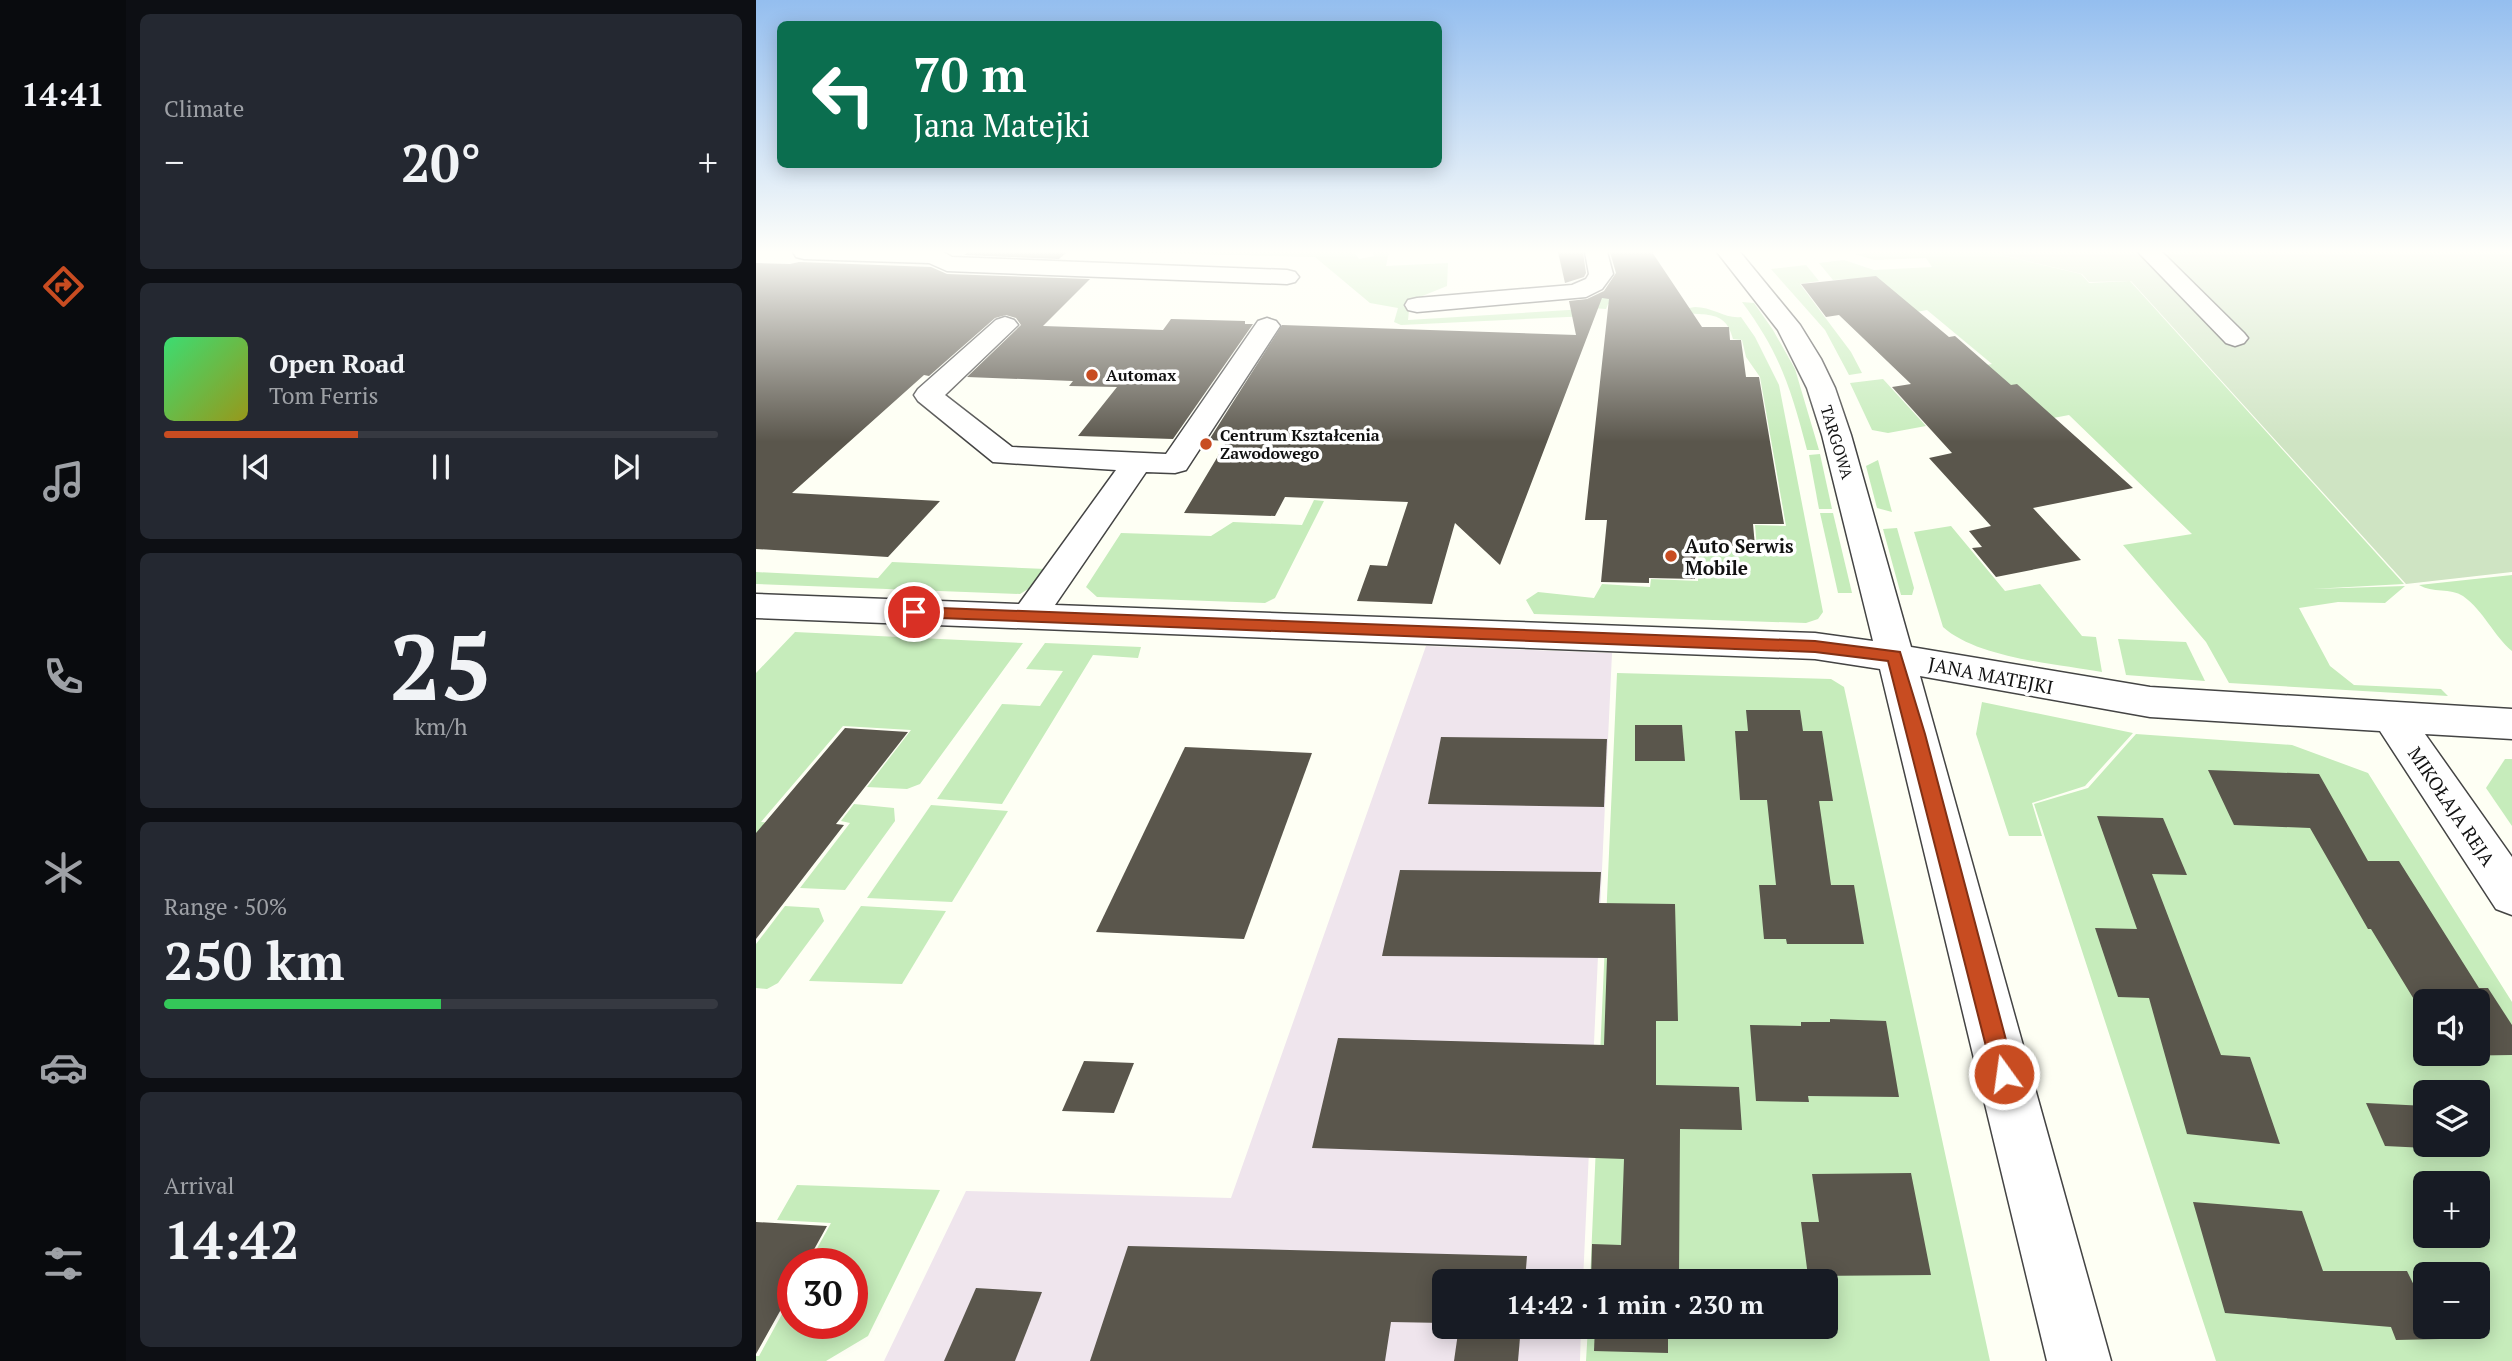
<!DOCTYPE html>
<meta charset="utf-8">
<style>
:root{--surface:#171b24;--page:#242831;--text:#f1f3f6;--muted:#9ea1a6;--line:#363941;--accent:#c84c21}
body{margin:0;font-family:"PT Serif",serif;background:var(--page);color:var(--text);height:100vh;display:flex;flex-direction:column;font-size:26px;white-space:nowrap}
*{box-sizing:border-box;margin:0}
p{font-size:23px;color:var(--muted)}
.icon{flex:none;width:38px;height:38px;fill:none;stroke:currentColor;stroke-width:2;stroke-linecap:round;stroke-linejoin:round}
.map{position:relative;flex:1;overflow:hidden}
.sheet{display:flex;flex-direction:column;gap:14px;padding:14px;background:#0d0f14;width:630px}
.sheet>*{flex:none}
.guide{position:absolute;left:21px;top:21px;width:665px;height:147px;border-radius:10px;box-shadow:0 4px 18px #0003;background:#0b6e4f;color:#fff;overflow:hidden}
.buttons{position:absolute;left:1657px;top:989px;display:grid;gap:14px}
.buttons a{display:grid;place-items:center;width:77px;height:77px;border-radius:10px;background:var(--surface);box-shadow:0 4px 18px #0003;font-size:35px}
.speed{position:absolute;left:21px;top:1248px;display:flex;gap:14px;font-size:35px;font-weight:700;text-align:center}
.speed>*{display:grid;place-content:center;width:91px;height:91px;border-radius:50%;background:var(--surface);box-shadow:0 4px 18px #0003;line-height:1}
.speed .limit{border:10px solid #d22;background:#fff;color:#111}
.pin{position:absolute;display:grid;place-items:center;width:60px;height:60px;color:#fff;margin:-30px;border:4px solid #fff;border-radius:50%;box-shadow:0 2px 7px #0007}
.me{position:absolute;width:77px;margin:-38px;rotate:346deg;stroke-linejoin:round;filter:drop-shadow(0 0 5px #0008)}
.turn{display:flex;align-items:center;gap:24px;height:147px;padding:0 21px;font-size:32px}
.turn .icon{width:91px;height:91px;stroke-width:2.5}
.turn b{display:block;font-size:49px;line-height:60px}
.big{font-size:52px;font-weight:600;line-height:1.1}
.sheet .tile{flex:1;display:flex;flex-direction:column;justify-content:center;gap:10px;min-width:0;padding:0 24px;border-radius:10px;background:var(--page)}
.sheet .dial{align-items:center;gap:0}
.dial b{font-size:91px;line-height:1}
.song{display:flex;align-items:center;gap:21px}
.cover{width:84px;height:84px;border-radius:10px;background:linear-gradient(135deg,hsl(140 70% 55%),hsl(60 70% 35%))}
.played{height:7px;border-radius:4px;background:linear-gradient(90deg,var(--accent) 35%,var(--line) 35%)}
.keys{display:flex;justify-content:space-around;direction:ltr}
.heat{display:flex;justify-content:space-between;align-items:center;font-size:38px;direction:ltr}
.charge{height:10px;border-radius:5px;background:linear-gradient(90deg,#34c759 50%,var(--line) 0)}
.trip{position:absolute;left:676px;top:1269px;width:406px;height:70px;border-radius:10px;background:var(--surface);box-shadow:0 4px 18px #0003;font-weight:600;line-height:70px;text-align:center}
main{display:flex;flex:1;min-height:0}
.tabs{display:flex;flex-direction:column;width:126px;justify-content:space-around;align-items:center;background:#090b0e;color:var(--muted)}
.tabs .icon{width:49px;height:49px}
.tabs .active{color:var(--accent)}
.tabs b{font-size:32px;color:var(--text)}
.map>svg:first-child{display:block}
.industrial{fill:#efe5ed}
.green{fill:#c6ecbb;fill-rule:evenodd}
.cemetery{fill:#cfe4c3}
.building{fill:#5a564c}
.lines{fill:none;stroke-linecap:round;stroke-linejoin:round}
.minor-casing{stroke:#444;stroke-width:3}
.minor{fill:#fff;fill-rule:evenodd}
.route{fill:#c84c21;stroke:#823115;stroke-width:2}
.poi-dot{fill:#c84c21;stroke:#fff;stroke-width:2.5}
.labels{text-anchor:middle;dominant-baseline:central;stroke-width:7;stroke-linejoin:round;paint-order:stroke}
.far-poi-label{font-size:16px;font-weight:bold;fill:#111;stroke:#fff;text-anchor:start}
.far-street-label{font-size:16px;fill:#111;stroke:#fff}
.poi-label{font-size:19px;font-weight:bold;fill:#111;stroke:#fff;text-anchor:start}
.street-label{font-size:19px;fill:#111;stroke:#fff}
</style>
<main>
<nav class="tabs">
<b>14:41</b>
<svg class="icon active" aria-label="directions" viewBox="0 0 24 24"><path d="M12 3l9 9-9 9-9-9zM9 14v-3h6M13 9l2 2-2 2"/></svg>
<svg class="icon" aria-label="music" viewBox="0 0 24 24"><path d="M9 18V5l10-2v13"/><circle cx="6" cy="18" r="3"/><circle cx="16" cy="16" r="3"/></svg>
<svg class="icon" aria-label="phone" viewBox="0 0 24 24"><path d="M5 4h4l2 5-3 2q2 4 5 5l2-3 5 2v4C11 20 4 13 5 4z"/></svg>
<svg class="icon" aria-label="climate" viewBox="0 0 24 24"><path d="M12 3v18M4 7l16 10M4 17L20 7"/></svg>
<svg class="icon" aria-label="car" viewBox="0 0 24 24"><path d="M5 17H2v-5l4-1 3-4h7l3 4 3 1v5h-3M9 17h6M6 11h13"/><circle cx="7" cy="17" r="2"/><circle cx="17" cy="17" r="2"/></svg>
<svg class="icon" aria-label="filters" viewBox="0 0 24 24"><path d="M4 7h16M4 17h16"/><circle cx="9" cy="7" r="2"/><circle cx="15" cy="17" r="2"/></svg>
</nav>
<section class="sheet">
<div class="tile"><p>Climate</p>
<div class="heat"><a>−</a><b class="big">20°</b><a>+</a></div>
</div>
<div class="tile">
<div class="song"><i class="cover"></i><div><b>Open Road</b><p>Tom Ferris</p></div></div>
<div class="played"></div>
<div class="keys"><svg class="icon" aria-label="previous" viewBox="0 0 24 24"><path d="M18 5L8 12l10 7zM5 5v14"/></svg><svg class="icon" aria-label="pause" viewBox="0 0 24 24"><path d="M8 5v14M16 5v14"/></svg><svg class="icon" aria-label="next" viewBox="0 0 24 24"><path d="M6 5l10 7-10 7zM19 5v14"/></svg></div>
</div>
<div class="tile dial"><b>25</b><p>km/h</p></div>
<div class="tile"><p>Range · 50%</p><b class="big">250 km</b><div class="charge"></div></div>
<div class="tile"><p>Arrival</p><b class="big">14:42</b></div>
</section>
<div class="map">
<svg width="1756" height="1361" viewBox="0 0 1756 1361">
<rect width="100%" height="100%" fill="#fefff4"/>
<!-- industrial -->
<polygon class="industrial" points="670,646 856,653 827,1281 688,1281 688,1326 825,1327 824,1361 128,1361 210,1191 475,1198"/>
<!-- green -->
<g class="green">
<polygon points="363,252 598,252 603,259 618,256 616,252 633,252 630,266 692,263 691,286 654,301 652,320 829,309 850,290 860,273 855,252 882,252 889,263 874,306 852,304 850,309 836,308 833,316 645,325 638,322 642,308 614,303 559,257"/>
<polygon points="1117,252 1232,252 1325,274 1333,283 1374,281 1648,584 1556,589 1649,586 1629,603 1582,602 1543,608 1574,666 1598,685 1685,689 1692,696 1473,683 1450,642 1367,545 1436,534 1313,415 1265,424 1204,370 1236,364 1171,310 1123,319 1090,279 1077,280 1063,263 1088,260 1118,270 1176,267 1170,258 1118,260 1099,254"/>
<polygon points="1050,265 1063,281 1044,284 1095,352 1106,373 1093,375 1069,330 1015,269"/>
<path d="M986,302L998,303L1017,330L1039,369L1063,450H1051C1035,389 1024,353 986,302Z"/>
<path d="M939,307C956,307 970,319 985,317L999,337L1023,385L1067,612L1062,619L1050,623L778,614L770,600L782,592L838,598L846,584L894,587L895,579L942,581L943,524H973L975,548H1001L999,525L1030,526L1004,377L990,357L986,340L977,339C969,304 940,319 915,311Z"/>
<polygon points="1127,379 1170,426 1132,433 1116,430 1094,383"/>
<polygon points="1064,454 1076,509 1063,509 1053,455"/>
<polygon points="1122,460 1136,512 1121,508 1110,466"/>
<polygon points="558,500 568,501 519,598 509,603 341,597 330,587 365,533 455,536 477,522 546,525"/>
<polygon points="1064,513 1077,513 1096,593 1082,593"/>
<path d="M1195,526L1249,591L1284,584L1326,636L1340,637L1346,672C1301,664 1221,658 1187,627L1158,532Z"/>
<polygon points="1141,528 1158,588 1156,595 1145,595 1127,529"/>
<polygon points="136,562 290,569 277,586 264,594 0,584 0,572 122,578"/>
<path d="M1756,575V651C1737,635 1728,611 1707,596C1695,588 1676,593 1663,585Z"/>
<polygon points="39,632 267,643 164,784 151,789 111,787 155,730 87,726 5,822 14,823 0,840 0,673"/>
<polygon points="1362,639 1430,642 1449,681 1370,675"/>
<polygon points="289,643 385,647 382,658 337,655 246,804 181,799 246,704 284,706 307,671 270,669"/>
<polygon points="861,673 1075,679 1088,687 1234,1361 830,1361 832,1327 1069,1326 1069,1281 834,1281"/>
<polygon points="1226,702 1377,733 1329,786 1276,803 1286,836 1253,836 1220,734"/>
<path d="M1380,734L1536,745L1612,773L1756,1002V1361H1460L1278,804L1332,788ZM1670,1001H1722V1054H1670ZM1670,1092H1722V1144H1670ZM1670,1183H1722V1236H1670ZM1670,1274H1722V1326H1670Z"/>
<polygon points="1749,759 1756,759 1756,826 1730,788"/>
<polygon points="98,804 138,808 139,821 89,890 44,888 94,823 85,821"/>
<polygon points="175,805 252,811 196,902 111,898"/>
<polygon points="29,906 63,908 68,921 22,983 11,989 0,988 0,944"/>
<polygon points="105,906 190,911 146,984 53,981"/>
<polygon points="41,1185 184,1190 112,1336 70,1361 0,1361 0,1356 3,1356 37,1294 37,1323 96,1323 96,1264 53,1263 75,1223 21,1220"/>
</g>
<!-- cemetery -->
<polygon class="cemetery" points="1233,252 1756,252 1756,572 1650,584 1375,281 1333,282 1326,274"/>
<!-- building -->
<g class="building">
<polygon points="212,252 311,252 303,259 208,255"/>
<polygon points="802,252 827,252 830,273 828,277 809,283"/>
<polygon points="854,252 896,252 946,327 973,327 974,340 985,340 990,377 1003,377 1028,524 997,524 999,546 940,545 939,579 893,578 893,583 845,582 851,520 829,520 853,299 846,298 744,565 699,523 676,604 601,601 614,565 631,566 652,502 529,497 519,516 428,513 471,441 453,440 526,325 820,335 813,301 831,299 848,291 860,273"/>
<polygon points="43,262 175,267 191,274 334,279 287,326 407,330 415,319 489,321 489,324 497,324 417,439 322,436 361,387 313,386 317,381 211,377 265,325 260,318 250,315 239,318 173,376 168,375 36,493 184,501 132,557 0,549 0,263 34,264"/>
<polygon points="1120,276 1193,337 1199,336 1255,385 1261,384 1377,488 1277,508 1325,560 1240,577 1216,548 1226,547 1213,531 1235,526 1173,458 1196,453 1136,387 1155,384 1083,315 1070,317 1045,284"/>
<polygon points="990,710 1044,710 1047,731 1066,731 1077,801 1063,801 1075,885 1098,885 1108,944 1031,944 1030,939 1008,939 1003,885 1020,885 1011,800 984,800 979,731 992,731"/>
<polygon points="879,725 926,725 929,761 879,761"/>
<polygon points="89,728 152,732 80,824 88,825 0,939 0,833"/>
<polygon points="685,737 851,739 848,807 672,804"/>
<polygon points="429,747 556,753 488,939 340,932"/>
<polygon points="1452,770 1563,774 1612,861 1643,861 1723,988 1732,988 1756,1025 1756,1055 1692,1056 1690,1054 1722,1054 1722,1001 1670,1001 1670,1019 1615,929 1612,929 1554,828 1478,825"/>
<polygon points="1341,816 1407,818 1431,875 1396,874 1465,1055 1494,1057 1524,1144 1431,1134 1393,998 1362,997 1339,928 1381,929"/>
<polygon points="644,870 845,872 843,903 919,904 922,1021 900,1021 900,1085 983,1087 986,1130 924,1129 923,1281 835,1281 836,1244 865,1245 868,1159 556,1148 582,1038 848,1045 851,958 626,956"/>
<polygon points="1074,1019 1130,1021 1143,1097 1052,1096 1053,1102 1000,1101 994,1025 1045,1026 1045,1022 1074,1022"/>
<polygon points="328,1061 378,1063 358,1113 306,1111"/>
<polygon points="1610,1103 1670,1106 1670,1148 1629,1146"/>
<polygon points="1155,1173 1175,1275 1052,1276 1045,1222 1063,1222 1056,1174"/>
<polygon points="1437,1202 1546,1211 1567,1271 1651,1271 1670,1310 1670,1326 1678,1326 1684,1339 1640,1340 1635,1327 1469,1313"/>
<polygon points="0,1222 71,1226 50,1264 37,1264 37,1288 0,1354"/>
<polygon points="372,1246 771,1256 769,1281 688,1281 688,1323 635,1322 629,1361 334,1361"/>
<polygon points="220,1288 286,1292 259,1361 188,1361"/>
<polygon points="703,1326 765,1326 762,1361 698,1361"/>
<polygon points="839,1326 912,1326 912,1353 838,1351"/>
</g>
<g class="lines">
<!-- minor casing -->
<g class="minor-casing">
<g id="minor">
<polygon points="37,252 187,252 196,257 531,270 539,272 543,277 539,282 531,284 191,271 173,263 48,259 40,257"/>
<polygon points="829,252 851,252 857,274 846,289 830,297 661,312 652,310 649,305 652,300 661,298 816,285 830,279 833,274"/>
<polygon points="961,252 984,252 1044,325 1065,359 1079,388 1095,435 1155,647 1394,687 1756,709 1756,739 1669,734 1756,857 1756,915 1740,909 1624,731 1394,717 1164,676 1355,1361 1291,1361 1124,669 1059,659 0,618 0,594 263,604 360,470 237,462 162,401 158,395 162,389 240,320 249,317 258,320 262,325 189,395 256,447 410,454 502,321 511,318 520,321 524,326 430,470 419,473 390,472 299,605 1059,633 1117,641 1066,435 1051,388 1022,330"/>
<polygon points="1382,252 1406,252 1488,333 1492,338 1488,343 1479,346 1470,343"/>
</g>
</g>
<!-- minor -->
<use href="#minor" class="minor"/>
</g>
<!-- sky -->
<linearGradient id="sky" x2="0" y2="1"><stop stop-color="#94beef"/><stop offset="0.57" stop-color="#fffffa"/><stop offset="1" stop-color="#fffffa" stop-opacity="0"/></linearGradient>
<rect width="1756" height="442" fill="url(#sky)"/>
<!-- route -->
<polygon class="route" points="158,607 1059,641 1144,652 1169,734 1259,1074 1256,1081 1248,1085 1241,1081 1237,1074 1132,661 1059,652 158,617 150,612"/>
<!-- markers -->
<g class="poi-dot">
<circle cx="336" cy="375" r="7"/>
<circle cx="450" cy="444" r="7"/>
<circle cx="915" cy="556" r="7"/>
</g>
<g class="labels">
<!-- far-poi labels -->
<g class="far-poi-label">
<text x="350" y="375">Automax</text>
<text x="464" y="435">Centrum Kształcenia<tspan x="464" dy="18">Zawodowego</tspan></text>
</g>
<!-- far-street labels -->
<g class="far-street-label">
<text transform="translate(1081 442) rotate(73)">TARGOWA</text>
</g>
<!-- poi labels -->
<g class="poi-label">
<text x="929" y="545">Auto Serwis<tspan x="929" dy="22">Mobile</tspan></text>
</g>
<!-- street labels -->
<g class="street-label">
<text transform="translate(1235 675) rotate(11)">JANA MATEJKI</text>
<text transform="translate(1696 806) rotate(56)">MIKOŁAJA REJA</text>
</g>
</g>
</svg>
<div class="buttons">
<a><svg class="icon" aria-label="sound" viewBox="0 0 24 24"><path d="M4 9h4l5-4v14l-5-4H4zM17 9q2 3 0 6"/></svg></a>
<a><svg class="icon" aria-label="layers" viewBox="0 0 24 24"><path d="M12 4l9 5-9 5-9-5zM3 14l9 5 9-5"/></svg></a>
<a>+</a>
<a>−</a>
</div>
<div class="speed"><div class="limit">30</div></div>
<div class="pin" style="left:158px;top:612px;background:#d93025"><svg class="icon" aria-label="arrive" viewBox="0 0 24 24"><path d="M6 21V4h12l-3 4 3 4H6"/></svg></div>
<svg class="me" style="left:1248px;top:1074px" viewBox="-20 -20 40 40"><circle r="17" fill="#c84c21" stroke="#fff" stroke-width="3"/><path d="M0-11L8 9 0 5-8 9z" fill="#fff"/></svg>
<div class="trip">14:42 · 1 min · 230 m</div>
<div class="guide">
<div class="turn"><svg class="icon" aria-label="left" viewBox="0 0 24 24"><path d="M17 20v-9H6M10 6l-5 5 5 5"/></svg><div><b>70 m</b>Jana Matejki</div></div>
</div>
</div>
</main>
